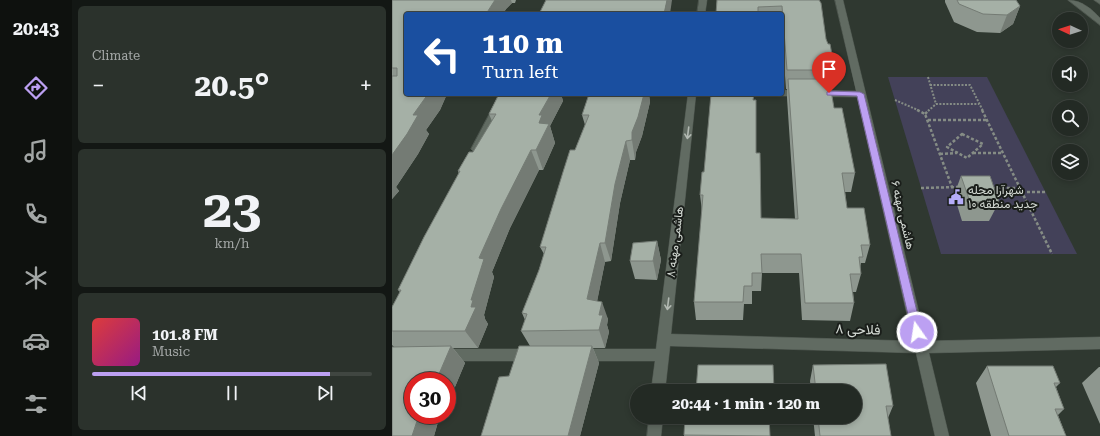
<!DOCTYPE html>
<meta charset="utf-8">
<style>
:root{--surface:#232a24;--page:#2b322c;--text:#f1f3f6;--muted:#a3a7a6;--line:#404641;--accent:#bca0f2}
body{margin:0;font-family:"Roboto Serif",Vazirmatn,serif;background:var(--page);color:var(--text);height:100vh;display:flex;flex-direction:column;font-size:15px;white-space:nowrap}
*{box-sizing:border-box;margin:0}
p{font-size:13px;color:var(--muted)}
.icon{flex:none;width:22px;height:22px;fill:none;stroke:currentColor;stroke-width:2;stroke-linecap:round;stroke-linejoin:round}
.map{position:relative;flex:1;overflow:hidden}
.details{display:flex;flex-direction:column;gap:6px;padding:6px;background:#131714;width:320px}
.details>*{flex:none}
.hud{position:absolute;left:12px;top:12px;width:380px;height:84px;border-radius:4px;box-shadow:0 2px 6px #0003,0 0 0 1px var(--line);background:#1a4fa0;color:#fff;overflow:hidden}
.needle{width:26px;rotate:273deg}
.tools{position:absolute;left:660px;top:12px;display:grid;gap:8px}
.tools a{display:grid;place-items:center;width:36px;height:36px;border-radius:50%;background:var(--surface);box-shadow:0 2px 6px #0003,0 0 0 1px var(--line);font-size:20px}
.speed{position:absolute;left:12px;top:372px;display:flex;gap:8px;font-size:20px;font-weight:700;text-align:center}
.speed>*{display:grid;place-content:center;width:52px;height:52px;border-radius:50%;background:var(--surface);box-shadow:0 2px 6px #0003,0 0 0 1px var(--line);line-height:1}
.speed .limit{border:6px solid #d22;background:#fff;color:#111}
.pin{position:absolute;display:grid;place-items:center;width:34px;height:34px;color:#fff;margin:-41px -17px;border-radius:50% 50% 50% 0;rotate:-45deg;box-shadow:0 0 4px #0007}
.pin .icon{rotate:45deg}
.me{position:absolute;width:44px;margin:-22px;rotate:347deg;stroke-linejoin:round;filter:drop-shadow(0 0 3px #0008)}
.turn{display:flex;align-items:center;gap:14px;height:84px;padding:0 12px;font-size:18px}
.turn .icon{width:52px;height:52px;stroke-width:2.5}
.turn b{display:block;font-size:28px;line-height:34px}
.big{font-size:30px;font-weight:700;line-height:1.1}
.details .widget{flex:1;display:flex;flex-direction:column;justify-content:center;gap:6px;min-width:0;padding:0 14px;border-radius:6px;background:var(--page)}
.details .dial{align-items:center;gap:0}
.dial b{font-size:52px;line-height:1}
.song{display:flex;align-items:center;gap:12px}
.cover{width:48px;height:48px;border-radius:6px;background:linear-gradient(135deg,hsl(0 70% 55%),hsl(310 70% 35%))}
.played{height:4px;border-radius:2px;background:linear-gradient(90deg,var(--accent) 85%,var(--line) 85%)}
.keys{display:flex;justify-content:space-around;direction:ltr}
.heat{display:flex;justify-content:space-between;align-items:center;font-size:22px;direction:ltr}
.trip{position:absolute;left:238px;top:384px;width:232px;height:40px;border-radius:20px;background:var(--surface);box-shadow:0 2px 6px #0003,0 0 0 1px var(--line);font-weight:700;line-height:40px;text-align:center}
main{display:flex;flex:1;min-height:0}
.tab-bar{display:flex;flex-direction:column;width:72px;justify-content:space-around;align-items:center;background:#0e110e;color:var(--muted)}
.tab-bar .icon{width:28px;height:28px}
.tab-bar .active{color:var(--accent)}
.tab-bar b{font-size:18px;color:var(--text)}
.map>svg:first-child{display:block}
.green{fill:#434159}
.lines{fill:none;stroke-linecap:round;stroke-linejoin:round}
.minor-casing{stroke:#4c544d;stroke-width:1}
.tertiary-casing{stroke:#4c544d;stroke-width:1}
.path-far1{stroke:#858c85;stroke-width:2;stroke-dasharray:2 1.5;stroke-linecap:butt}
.path{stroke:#858c85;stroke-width:2.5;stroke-dasharray:3 2;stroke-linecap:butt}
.minor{fill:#616b62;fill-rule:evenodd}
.tertiary{fill:#616b62;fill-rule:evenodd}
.wall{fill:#8e978f}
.shaded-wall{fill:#747b74}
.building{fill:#a5b0a6;stroke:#747b74}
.oneway{stroke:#b2b9b2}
.route{fill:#bca0f2;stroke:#7a689d}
.labels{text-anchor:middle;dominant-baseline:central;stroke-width:4;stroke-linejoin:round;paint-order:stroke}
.poi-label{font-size:12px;fill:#d4dad4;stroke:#1a1e1a;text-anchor:start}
.street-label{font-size:12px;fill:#d4dad4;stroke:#1a1e1a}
.near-street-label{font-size:14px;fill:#d4dad4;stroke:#1a1e1a}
</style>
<main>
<nav class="tab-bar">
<b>20:43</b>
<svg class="icon active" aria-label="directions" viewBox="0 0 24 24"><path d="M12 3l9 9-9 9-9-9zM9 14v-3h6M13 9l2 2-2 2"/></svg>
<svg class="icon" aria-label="music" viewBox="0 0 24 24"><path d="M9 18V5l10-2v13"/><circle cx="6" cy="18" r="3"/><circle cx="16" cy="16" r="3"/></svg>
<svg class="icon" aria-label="phone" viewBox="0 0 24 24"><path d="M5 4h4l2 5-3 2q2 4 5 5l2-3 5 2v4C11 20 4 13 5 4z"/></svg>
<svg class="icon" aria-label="climate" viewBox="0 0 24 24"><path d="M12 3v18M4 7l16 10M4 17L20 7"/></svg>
<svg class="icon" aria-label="car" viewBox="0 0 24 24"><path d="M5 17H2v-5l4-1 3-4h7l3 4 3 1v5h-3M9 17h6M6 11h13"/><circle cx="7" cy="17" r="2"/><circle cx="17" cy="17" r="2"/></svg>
<svg class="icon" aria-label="filters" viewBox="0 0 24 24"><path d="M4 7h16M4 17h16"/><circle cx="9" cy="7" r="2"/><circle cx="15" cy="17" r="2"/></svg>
</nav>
<section class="details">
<div class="widget"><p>Climate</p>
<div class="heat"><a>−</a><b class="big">20.5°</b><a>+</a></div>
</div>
<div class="widget dial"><b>23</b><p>km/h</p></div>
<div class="widget">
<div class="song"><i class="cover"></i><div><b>101.8 FM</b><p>Music</p></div></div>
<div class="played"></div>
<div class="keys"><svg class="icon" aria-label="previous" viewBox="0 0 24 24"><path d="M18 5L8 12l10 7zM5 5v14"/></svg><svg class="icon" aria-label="pause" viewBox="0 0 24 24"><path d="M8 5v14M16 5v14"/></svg><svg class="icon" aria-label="next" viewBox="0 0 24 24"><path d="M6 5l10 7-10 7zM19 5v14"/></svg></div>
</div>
</section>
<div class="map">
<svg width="708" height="436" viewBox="0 0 708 436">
<rect width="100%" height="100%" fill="#2f3830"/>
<!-- green -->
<polygon class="green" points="496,77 595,77 685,254 549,254"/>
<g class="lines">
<!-- minor casing -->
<g class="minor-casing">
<g id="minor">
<polygon points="307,0 315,0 313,14 305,14"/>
<polygon points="443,0 451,0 534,341 708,337 708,349 537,353 557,436 543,436 524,353 278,346 273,391 259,391 263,361 189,361 184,359 182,355 184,351 189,349 264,349 296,94 304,94 279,334 521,341 465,97 390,96 386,94 390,94 390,90 464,91"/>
<polygon points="108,94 116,94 89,149 84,152 81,151 79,149"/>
<polygon points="53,349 137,349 142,351 144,355 142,359 137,361 53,361 48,359 46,355 48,351"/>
<polygon points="257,417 271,417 269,436 255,436"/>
</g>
</g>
<!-- tertiary casing -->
<g class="tertiary-casing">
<g id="tertiary">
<path d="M676,0C689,0 700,9 708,18V25Z"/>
<polygon points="702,0 708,0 708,4"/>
</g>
</g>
<!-- path-far1 -->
<g class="path-far1">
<polyline points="536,77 544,104"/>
<polyline points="538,85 578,85 591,111"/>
<polyline points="503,100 528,111"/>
<polyline points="536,111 544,104 587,104"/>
</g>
<!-- path -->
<g class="path">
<polyline points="525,110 533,114 560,187"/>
<polyline points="590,110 660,254"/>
<polyline points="533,114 537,110"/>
<polyline points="536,120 595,120"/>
<polygon points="570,134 591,144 575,158 555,147"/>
<polyline points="581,153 610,153"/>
<polyline points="548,154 565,153"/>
<polyline points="529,188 567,187"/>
<polyline points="600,188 628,188"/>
<polyline points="630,192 654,192"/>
</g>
<!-- minor -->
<use href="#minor" class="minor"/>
<!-- tertiary -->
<use href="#tertiary" class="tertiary"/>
</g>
<!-- wall -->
<g class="wall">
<polygon points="0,0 124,0 123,3 120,3 114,9 111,14 14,14 14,94 55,94 48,110 34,130 37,134 26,154 4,187 7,191 0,199"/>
<polygon points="325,0 427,0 434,39 442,65 440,84 438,84 442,108 463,173 459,192 453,192 455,208 478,245 473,263 469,263 468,268 469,274 464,292 461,292 462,303 458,321 410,320 407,273 370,273 369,291 360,291 360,304 352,304 351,320 304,320 302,302 310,211 308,195 312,172 364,153 369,218 403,219 395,98 395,89 394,89 390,35 390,14 324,14"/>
<polygon points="553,0 624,0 628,6 621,24 608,33 585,32 562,22 553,2"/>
<polygon points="107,94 169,94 171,101 158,126 163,143 151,170 147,170 118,228 100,272 102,277 92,315 93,318 93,319 96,324 86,348 61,348 73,363 55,406 55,381 21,381 21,415 48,415 42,436 0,436 0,347 2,347 0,345 0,307 8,292 6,290 32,237 67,174 66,171 77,152 81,152 100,121 97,114"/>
<polygon points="257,95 258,102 250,136 244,152 243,160 238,160 228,203 219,261 213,262 205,301 216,319 215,325 217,332 213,348 201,348 207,363 188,436 89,436 117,376 138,346 129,331 133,320 130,313 147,270 152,254 148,247 183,150 193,125 190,115"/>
<polygon points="569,176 607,202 597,221 570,221 562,195"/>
<polygon points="265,241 269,260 265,280 243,279 238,261"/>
<polygon points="421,365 501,406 496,418 499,436 423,436 421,417 463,417 463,391 419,391 418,381"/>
<polygon points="595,366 668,383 664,387 672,409 666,415 674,436 599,436 584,383"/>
<polygon points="707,367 708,367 708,424 690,383"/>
<polygon points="293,417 381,417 381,421 377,421 378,436 292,436"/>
</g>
<!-- shaded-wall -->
<g class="shaded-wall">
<polygon points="103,0 119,0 120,3 114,9 111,14 94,14"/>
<polygon points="275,0 280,0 278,14 272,14"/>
<polygon points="628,6 621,24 608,33 615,15"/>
<polygon points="36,94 55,94 48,110 34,130 37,134 26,154 4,187 7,191 0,199 0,155 21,115"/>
<polygon points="159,94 169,94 171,101 158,126 163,143 151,170 144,150 147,115"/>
<polygon points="252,94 257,94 258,102 250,136 244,152 243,160 240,140 240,132"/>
<polygon points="234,141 238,160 228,203 219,261 213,243 223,184"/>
<polygon points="139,150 147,170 118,228 100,272 102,277 92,315 93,318 93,319 96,324 86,348 73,331 79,307 79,300 87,258 109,209"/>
<polygon points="265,241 269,260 265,280 261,261"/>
<polygon points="208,243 213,262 202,317 195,299"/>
<polygon points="210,302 216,319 215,325 217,332 213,348 207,330 207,315"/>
<polygon points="59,346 73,363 55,406 55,381 44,381"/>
<polygon points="200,346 207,363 188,436 176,436"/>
<polygon points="27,415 48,415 42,436 20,436"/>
</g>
<!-- building -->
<g class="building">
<polygon points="0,0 103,0 94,14 14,14 14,94 36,94 21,115 26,115 15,134 0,155 0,76 5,76 5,68 0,68"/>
<polygon points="154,0 275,0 272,14 147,14"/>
<polygon points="325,0 427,0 429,3 434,39 436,44 438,44 442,65 435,65 436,70 395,70 390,6 366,7 366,14 324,14"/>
<polygon points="565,0 624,0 628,6 615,15 591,14 567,4"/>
<polygon points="396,79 437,79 442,108 450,108 463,173 450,173 455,208 472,208 478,245 469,245 471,257 467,257 469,274 458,274 462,303 413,303 409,254 369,254 370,273 360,273 360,286 352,286 351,302 302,302 311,195 308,195 310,172 312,172 319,94 362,94 361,100 364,100 364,153 368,153 369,218 406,219"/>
<polygon points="107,94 159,94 147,115 150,115 147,123 157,124 144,150 139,150 109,209 87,258 92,259 79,300 81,300 79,307 84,307 73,331 0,331 0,307 9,290 6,290 32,237 68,171 66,171 77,152 81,152 104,114 97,114"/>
<polygon points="197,94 252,94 246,117 240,132 240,140 234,141 223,184 213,243 208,243 195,299 210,302 207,315 211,315 207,330 129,331 135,314 130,313 147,270 154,247 148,247 171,172 178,150 183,150 197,115 190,115"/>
<polygon points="569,176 598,176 607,202 578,202"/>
<polygon points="265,241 261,261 238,261 241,243"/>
<polygon points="59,346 44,381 21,381 21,415 27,415 20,436 22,436 0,436 0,347"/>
<polygon points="127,346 200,346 176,436 89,436 107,377 117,376"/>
<polygon points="494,364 501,406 494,406 499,436 428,436 426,417 463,417 463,391 424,391 421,365"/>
<polygon points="306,365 381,365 382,391 304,391"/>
<polygon points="595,366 661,366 668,383 662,383 672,409 663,409 674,436 617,436"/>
<polygon points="293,417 377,417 378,436 292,435"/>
</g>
<!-- one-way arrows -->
<defs><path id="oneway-shaft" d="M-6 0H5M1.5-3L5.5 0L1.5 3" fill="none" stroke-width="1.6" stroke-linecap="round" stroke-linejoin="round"/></defs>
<g class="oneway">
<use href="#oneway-shaft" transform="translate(296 133) rotate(97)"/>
<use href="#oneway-shaft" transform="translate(276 304) rotate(97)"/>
</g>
<!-- route -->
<polygon class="route" points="437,91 468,92 472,94 530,332 529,335 525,337 521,335 520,332 465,96 435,95 435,92"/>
<!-- icons -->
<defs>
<g id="civic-bare" transform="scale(1.2)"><path d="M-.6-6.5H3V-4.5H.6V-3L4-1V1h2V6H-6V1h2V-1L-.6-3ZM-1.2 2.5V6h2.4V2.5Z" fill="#b5acf8" stroke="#1a1e1a" stroke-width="2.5" paint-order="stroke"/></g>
</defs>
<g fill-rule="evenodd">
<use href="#civic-bare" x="564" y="197"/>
</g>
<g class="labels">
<!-- poi labels -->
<g class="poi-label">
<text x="576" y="190">شهرآرا محله<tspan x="576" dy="14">جدید منطقه ۱۰</tspan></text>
</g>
<!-- street labels -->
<g class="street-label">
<text transform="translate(511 215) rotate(77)">هاشمی مهنه ۶</text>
<text transform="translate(283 242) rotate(-83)">هاشمی مهنه ۸</text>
</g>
<!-- near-street labels -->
<g class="near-street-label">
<text transform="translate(466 329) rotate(2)">فلاحی ۸</text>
</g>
</g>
</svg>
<div class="tools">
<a><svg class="needle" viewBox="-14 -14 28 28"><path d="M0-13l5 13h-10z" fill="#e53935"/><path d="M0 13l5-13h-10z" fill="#a3a7a6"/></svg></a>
<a><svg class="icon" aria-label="sound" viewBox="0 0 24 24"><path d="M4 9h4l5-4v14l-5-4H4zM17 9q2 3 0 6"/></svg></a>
<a><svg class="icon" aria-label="search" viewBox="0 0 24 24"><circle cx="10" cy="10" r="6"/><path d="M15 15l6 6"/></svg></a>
<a><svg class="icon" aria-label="layers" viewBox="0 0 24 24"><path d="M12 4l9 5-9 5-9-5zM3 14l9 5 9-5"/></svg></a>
</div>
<div class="speed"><div class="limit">30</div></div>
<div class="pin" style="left:437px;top:93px;background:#d93025"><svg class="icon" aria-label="arrive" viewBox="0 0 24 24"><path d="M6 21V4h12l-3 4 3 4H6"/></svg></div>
<svg class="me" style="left:525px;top:332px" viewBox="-20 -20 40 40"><circle r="17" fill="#bca0f2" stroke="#fff" stroke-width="3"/><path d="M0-11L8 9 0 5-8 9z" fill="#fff"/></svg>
<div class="trip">20:44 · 1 min · 120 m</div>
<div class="hud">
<div class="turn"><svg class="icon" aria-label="left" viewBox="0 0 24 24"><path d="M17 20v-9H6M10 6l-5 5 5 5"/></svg><div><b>110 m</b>Turn left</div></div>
</div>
</div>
</main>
